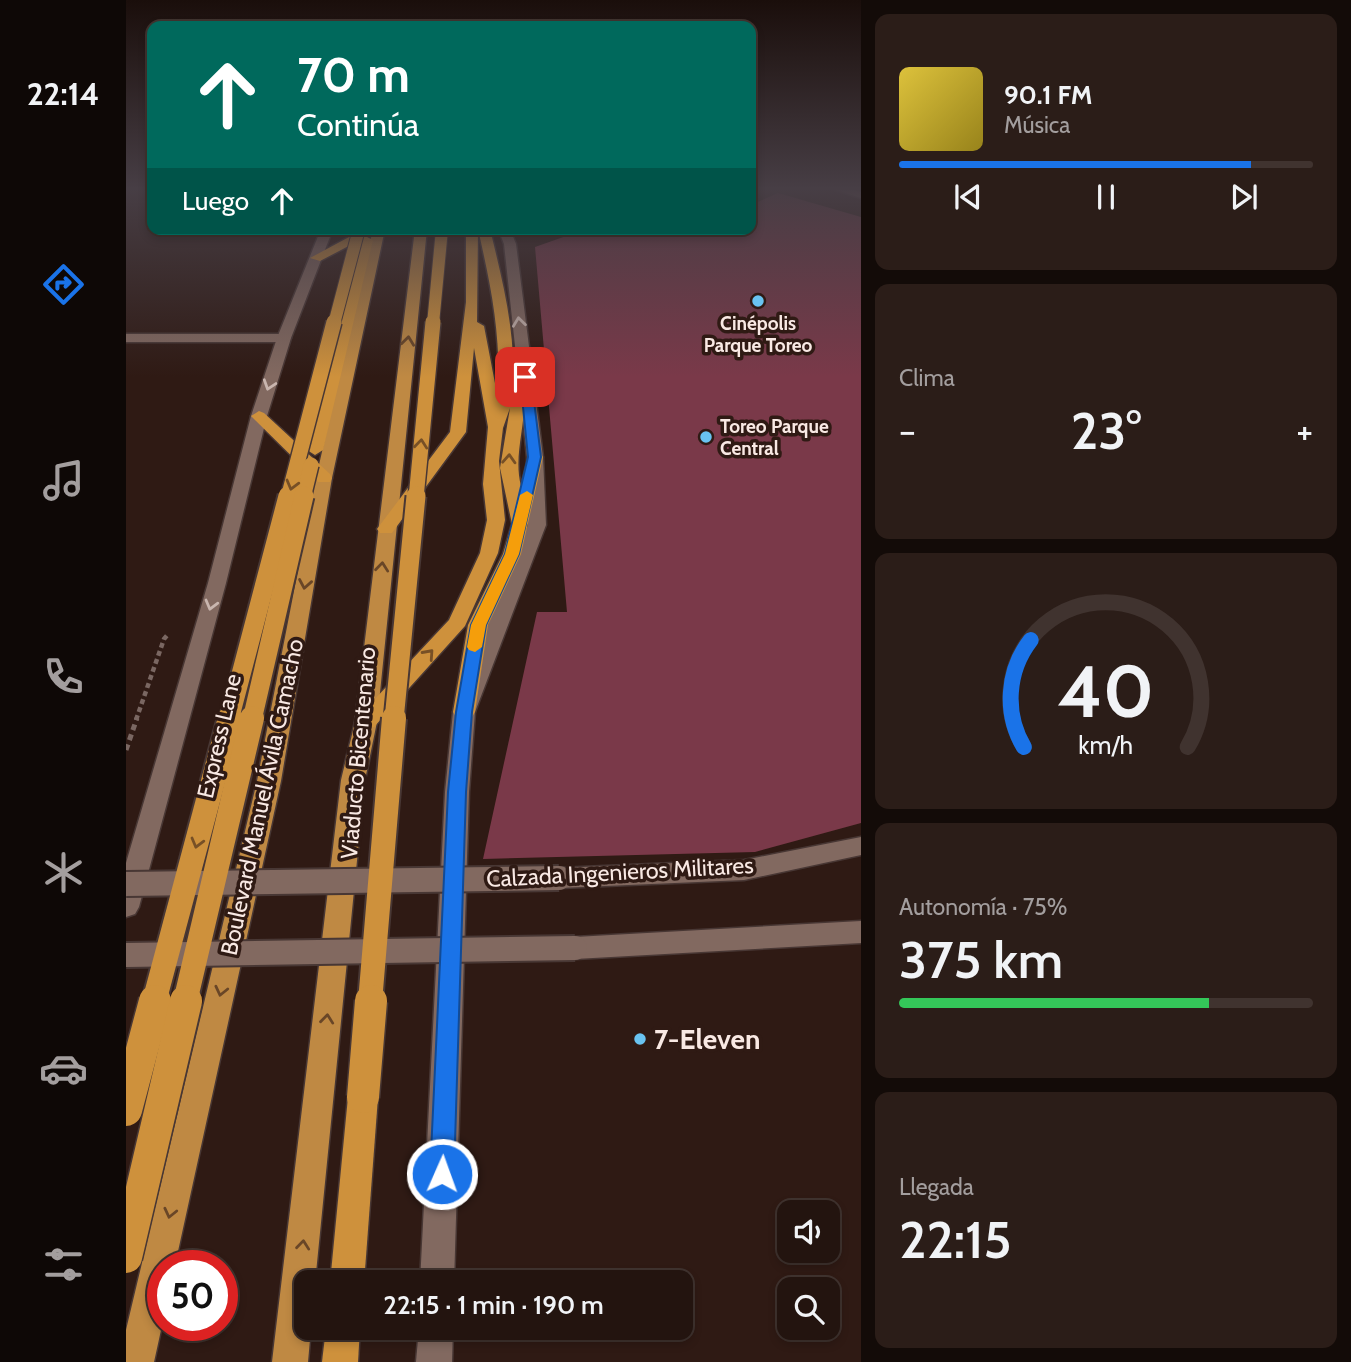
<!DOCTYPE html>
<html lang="es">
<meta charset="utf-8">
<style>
:root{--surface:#23140f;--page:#2b1d18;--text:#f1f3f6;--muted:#a39e9e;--line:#40332f;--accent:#1a73e8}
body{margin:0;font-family:Cabin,sans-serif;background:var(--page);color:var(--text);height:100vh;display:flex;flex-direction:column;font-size:26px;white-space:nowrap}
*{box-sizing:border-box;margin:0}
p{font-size:23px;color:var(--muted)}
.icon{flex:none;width:38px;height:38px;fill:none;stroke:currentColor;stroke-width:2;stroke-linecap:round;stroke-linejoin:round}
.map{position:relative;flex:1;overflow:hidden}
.details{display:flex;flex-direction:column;gap:14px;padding:14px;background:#130b08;width:490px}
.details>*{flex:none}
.hud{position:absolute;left:21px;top:21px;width:609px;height:214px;border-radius:14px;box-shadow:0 4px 10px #0003,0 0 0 2px var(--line);background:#00695c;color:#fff;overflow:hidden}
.tools{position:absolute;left:651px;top:1200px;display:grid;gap:14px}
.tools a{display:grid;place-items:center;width:63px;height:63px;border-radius:14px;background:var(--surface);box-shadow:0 4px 10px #0003,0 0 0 2px var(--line);font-size:35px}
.speed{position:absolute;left:21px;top:1250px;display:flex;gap:14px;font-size:35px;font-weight:700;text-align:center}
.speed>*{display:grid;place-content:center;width:91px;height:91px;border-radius:50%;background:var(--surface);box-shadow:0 4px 10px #0003,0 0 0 2px var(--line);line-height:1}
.speed .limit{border:10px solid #d22;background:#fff;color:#111}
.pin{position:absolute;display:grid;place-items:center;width:60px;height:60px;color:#fff;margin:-30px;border-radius:14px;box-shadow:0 4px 10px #0006}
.me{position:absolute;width:77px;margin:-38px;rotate:2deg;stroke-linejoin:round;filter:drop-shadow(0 0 5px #0008)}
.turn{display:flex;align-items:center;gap:24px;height:147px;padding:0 35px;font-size:32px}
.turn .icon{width:91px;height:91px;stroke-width:2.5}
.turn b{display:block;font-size:49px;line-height:60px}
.then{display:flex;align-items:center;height:66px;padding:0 35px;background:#0003;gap:14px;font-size:26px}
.big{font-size:52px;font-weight:600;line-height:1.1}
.details .widget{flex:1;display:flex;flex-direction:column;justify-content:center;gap:10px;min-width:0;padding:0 24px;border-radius:14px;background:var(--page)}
.details .dial{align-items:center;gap:0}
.dial svg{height:182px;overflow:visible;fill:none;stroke:var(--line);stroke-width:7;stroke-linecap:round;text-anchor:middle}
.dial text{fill:var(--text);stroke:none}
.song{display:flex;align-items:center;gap:21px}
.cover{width:84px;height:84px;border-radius:10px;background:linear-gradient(135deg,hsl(50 70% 55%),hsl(50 70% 35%))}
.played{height:7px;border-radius:4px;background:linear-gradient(90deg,var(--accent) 85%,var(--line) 85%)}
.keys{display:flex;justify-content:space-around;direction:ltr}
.heat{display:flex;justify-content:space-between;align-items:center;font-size:38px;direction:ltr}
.charge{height:10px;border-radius:5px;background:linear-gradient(90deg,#34c759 75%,var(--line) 0)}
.trip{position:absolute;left:168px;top:1270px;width:399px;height:70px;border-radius:14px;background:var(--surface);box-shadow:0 4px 10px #0003,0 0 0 2px var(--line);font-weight:600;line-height:70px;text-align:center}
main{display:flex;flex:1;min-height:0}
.dock{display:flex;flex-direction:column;width:126px;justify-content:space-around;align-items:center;background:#0e0806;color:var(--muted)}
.dock .icon{width:49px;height:49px}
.dock .selected{color:var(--accent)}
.dock b{font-size:32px;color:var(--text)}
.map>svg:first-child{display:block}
.building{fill:#7a3949}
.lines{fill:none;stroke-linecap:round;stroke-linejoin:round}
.minor-casing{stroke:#483734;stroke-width:3}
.secondary-casing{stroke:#483734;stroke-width:3}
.trunk-casing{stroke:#483734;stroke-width:3}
.motorway-casing{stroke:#483734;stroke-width:3}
.path-far1{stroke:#7a6762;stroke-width:4.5;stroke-dasharray:5 3.5;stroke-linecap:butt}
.path{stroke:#7a6762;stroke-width:5;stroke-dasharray:6 4.5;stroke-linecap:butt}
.minor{fill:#826960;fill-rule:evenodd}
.secondary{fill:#826960;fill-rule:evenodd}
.trunk{fill:#bf8943;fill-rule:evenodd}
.motorway{fill:#ce913c;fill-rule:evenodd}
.secondary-bridge-casing{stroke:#483734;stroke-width:28;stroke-linecap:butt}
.motorway-bridge-far4-casing{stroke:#483734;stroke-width:14;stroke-linecap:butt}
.motorway-bridge-far3-casing{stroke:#483734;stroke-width:18;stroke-linecap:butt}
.motorway-bridge-far2-casing{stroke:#483734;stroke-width:23;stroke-linecap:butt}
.motorway-bridge-far1-casing{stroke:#483734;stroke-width:28;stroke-linecap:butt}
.motorway-bridge-casing{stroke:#483734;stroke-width:35;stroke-linecap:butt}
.secondary-bridge{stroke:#826960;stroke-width:24}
.motorway-bridge-far4{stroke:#ce913c;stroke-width:12}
.motorway-bridge-far3{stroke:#ce913c;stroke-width:15}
.motorway-bridge-far2{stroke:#ce913c;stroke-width:19}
.motorway-bridge-far1{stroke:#ce913c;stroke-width:24}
.motorway-bridge{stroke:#ce913c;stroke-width:32}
.oneway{stroke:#c9b6af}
.oneway2{stroke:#694627}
.oneway3{stroke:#775026}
.route{fill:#1a73e8;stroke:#114b97;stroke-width:2}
.slow{fill:#f59e0b}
.poi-dot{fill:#69c3f1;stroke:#2f1a14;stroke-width:2.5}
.labels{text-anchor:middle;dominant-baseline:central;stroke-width:7;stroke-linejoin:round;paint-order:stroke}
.far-poi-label{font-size:19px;font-weight:bold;fill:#f9e9e4;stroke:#2f1a14}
.street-label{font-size:23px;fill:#f9e9e4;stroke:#2f1a14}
.near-poi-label{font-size:28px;font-weight:bold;fill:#f9e9e4;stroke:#2f1a14;text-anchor:start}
</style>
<main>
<nav class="dock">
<b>22:14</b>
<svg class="icon selected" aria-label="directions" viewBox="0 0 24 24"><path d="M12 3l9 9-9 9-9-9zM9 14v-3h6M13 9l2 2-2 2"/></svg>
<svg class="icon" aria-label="music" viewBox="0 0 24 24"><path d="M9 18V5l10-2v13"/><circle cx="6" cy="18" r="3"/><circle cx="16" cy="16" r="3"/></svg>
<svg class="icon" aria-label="phone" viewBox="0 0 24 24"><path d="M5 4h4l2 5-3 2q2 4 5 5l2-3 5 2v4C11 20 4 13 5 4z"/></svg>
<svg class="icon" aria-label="climate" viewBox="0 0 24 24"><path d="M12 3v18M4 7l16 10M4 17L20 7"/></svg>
<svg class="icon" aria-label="car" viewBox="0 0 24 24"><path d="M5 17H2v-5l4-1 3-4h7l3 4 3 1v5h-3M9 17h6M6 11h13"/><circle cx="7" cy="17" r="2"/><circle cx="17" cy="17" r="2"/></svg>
<svg class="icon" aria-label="filters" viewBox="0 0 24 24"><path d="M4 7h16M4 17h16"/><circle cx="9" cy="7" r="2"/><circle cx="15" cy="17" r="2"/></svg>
</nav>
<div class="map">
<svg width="735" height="1362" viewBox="0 0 735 1362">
<rect width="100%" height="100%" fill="#2f1a14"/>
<!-- building -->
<polygon class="building" points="652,193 735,217 735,823 629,852 357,859 411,612 441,612 409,247 460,229 625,229 625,205"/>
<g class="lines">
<!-- minor casing -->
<g class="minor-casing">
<polygon id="minor" points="0,334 158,334 165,338 158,342 0,342"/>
</g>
<!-- secondary casing -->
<g class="secondary-casing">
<g id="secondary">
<polygon points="700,187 716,187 735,192 735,198"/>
<polygon points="195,229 207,229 165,338 141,416 100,583 13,907 9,914 0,917 0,863 82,583 125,416 151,338"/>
<polygon points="372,229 384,229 390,244 417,457 420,525 349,712 343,792 328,1283 294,1283 319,792 327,712 402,525 401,457 378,244"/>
<polygon points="735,837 735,855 618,880 433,888 424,885 420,878 424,871 433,868 618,860"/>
<polygon points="735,921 735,943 449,959 440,956 436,948 440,940 449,937"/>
<polygon points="293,1328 327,1328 326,1362 290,1362"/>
</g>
</g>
<!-- trunk casing -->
<g class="trunk-casing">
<g id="trunk">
<polygon points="247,229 259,229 206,478 155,781 49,1265 37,1265 37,1321 28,1362 0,1362 0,1330 131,781 190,478"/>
<polygon points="289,229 301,229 251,722 239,780 189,1283 180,1283 180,1328 185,1328 182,1362 146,1362 215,780 229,722"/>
</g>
</g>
<!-- motorway casing -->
<g class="motorway-casing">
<g id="motorway">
<polygon points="238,229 253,229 241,237 247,240 197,450 189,455 181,450 236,239 194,261 184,258"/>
<path d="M340,229H352L351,322L358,326L372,399C375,335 366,291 352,229H364C376,279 389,328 387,380L396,384C404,418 386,451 395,486L403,454H415L417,457L395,554L362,625L349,712L346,717L338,719L330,717L327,712L342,625L377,554L386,524L374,468L384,408L377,428L373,461L379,520L372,553L339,626L248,727L240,729L232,727L229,722L232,717L323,620L354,553L361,520L357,484L362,427L348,348L340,432L266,533H254L251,529L324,432L340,302Z"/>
<polygon points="133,411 138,413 204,474 206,478 204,482 192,482 128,419 125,416"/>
<polygon points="237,1083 248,1087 252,1097 238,1283 204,1283 222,1097 226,1087"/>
<polygon points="200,1328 234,1328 232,1362 196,1362"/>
</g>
</g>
<!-- path-far1 -->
<polyline class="path-far1" points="10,720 38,639 43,633"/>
<!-- path -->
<polyline class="path" points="0,750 11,718"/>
<!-- minor -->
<use href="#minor" class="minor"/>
<!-- secondary -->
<use href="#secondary" class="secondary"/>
<!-- trunk -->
<use href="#trunk" class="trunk"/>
<!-- motorway -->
<use href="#motorway" class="motorway"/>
<!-- secondary-bridge casing -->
<g class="secondary-bridge-casing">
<g id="secondary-bridge">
<polyline points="0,884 433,878"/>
<polyline points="0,955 449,948"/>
</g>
</g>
<!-- motorway-bridge-far4 casing -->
<g class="motorway-bridge-far4-casing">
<g id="motorway-bridge-far4">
<polyline points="208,324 233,229"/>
<polyline points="307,324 316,229"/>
</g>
</g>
<!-- motorway-bridge-far3 casing -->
<g class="motorway-bridge-far3-casing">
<g id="motorway-bridge-far3">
<polyline points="162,498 208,322"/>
<polyline points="177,498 185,465"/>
<polyline points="290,498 307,322"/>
</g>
</g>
<!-- motorway-bridge-far2 casing -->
<g class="motorway-bridge-far2-casing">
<g id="motorway-bridge-far2">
<polyline points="103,720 162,496"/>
<polyline points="126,720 178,496"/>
<polyline points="268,720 290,496"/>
</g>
</g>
<!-- motorway-bridge-far1 casing -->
<g class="motorway-bridge-far1-casing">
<g id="motorway-bridge-far1">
<polyline points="28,1002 104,718"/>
<polyline points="59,1002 126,718"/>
<polyline points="244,1002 268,718"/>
</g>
</g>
<!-- motorway-bridge casing -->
<g class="motorway-bridge-casing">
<g id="motorway-bridge">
<polyline points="237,1097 245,1001"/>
<polyline points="0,1110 29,1001"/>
<polyline points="0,1257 60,1001"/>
</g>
</g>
<!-- secondary-bridge -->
<use href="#secondary-bridge" class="secondary-bridge"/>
<!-- motorway-bridge-far4 -->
<use href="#motorway-bridge-far4" class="motorway-bridge-far4"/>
<!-- motorway-bridge-far3 -->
<use href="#motorway-bridge-far3" class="motorway-bridge-far3"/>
<!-- motorway-bridge-far2 -->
<use href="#motorway-bridge-far2" class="motorway-bridge-far2"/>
<!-- motorway-bridge-far1 -->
<use href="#motorway-bridge-far1" class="motorway-bridge-far1"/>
<!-- motorway-bridge -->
<use href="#motorway-bridge" class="motorway-bridge"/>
</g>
<!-- one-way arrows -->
<defs><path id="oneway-chevron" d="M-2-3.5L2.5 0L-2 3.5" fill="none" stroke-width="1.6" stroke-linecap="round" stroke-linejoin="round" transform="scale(1.75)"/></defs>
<g class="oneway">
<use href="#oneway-chevron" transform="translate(393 322) rotate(-97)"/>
<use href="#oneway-chevron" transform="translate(143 385) rotate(108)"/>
<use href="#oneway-chevron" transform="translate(85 605) rotate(105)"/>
</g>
<g class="oneway2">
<use href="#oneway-chevron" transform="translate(282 341) rotate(-83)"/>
<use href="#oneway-chevron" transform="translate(256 567) rotate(-84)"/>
<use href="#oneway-chevron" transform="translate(179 584) rotate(100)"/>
<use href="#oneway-chevron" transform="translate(95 991) rotate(103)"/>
<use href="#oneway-chevron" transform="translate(201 1019) rotate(-84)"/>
<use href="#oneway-chevron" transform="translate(44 1213) rotate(103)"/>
<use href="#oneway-chevron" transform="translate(177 1245) rotate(-84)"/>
</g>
<g class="oneway3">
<use href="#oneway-chevron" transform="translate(295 444) rotate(-84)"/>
<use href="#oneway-chevron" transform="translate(383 459) rotate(-87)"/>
<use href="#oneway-chevron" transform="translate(166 485) rotate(105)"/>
<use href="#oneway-chevron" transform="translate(303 654) rotate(-48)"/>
<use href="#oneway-chevron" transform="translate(71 843) rotate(105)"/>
</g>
<!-- sky -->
<linearGradient id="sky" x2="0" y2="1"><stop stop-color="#1a0e0b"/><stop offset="0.5" stop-color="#473e45"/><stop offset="1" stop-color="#473e45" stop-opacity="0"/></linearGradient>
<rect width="735" height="377" fill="url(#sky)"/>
<!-- route -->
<polygon class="route" points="399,374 405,377 415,457 393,554 360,625 346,712 340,792 328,1174 324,1182 316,1185 307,1182 304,1174 322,792 330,712 345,625 379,554 402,457 394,377"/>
<!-- slow -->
<polygon class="slow" points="401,491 407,495 393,554 360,625 356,647 349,652 343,650 341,647 345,625 379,554 394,495"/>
<!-- markers -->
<g class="poi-dot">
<circle cx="632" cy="301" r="7"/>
<circle cx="580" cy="437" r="7"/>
<circle cx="514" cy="1039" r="7"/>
</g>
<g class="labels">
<!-- far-poi labels -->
<g class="far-poi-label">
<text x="632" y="323">Cinépolis<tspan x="632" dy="22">Parque Toreo</tspan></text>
<text x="594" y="426" text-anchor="start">Toreo Parque<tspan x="594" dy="22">Central</tspan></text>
</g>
<!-- street labels -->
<g class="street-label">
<text transform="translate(93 736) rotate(-77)">Express Lane</text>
<text transform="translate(232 753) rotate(-85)">Viaducto Bicentenario</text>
<text transform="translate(136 797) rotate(-78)">Boulevard Manuel Ávila Camacho</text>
<text transform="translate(494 872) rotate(-3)">Calzada Ingenieros Militares</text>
</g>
<!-- near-poi labels -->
<g class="near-poi-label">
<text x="528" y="1039">7-Eleven</text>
</g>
</g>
</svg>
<div class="tools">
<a><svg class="icon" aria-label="sound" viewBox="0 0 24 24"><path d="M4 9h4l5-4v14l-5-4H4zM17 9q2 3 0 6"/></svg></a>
<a><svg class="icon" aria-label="search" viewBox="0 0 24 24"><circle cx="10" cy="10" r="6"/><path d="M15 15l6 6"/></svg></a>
</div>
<div class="speed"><div class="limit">50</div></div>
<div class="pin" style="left:399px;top:377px;background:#d93025"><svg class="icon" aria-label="arrive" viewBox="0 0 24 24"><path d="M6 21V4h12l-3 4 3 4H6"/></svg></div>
<svg class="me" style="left:316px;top:1174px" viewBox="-20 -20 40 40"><circle r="17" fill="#1a73e8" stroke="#fff" stroke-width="3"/><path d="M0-11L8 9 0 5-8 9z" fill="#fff"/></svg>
<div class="trip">22:15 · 1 min · 190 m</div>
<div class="hud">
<div class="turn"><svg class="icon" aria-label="ahead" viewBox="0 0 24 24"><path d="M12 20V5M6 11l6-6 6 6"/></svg><div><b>70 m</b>Continúa</div></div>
<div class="then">Luego<svg class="icon" aria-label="ahead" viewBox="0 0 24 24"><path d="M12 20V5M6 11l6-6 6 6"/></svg></div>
</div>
</div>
<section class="details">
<div class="widget">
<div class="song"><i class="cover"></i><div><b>90.1 FM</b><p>Música</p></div></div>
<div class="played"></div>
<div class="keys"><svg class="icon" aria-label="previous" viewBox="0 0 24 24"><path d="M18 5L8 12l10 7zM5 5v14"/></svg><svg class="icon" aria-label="pause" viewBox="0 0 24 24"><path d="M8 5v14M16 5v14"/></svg><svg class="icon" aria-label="next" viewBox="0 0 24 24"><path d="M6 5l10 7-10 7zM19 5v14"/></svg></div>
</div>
<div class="widget"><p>Clima</p>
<div class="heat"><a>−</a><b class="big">23°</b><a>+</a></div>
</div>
<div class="widget dial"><svg viewBox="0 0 100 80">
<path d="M14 69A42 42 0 1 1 86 69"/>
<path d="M14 69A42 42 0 0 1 17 22" stroke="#1a73e8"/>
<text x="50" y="56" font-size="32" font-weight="700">40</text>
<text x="50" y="72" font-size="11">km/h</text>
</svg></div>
<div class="widget"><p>Autonomía · 75%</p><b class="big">375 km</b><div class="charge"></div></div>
<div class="widget"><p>Llegada</p><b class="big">22:15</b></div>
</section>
</main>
